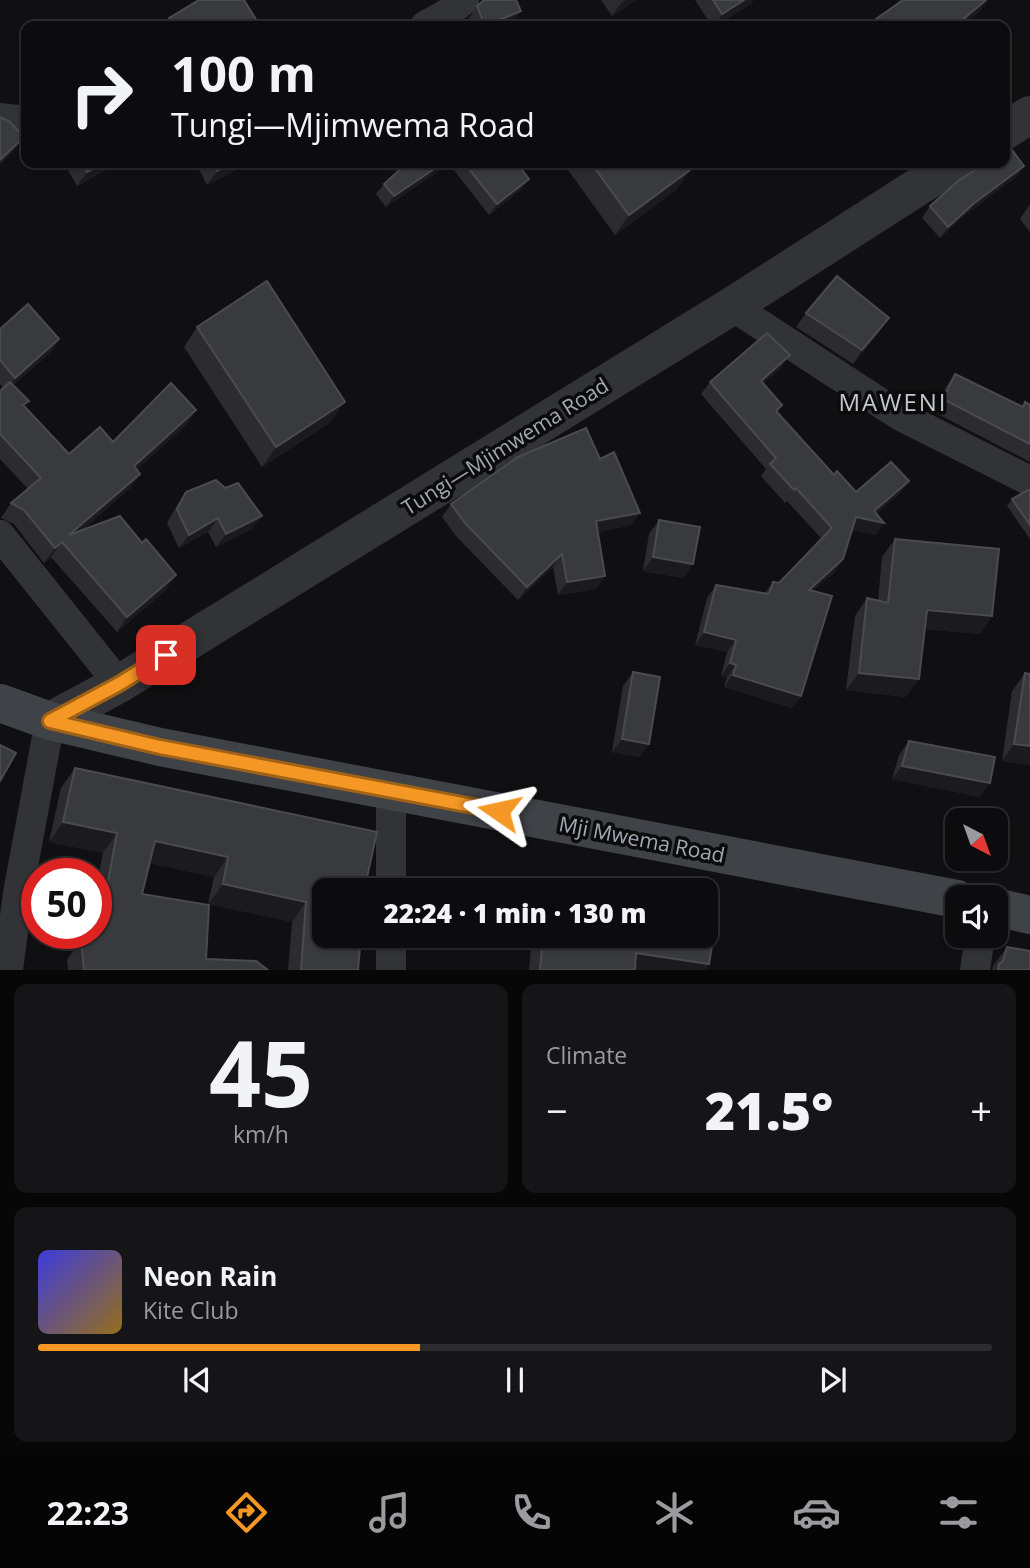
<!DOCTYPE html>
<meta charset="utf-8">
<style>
:root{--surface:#0c0c0e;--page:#151517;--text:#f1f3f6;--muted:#9a9b9e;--line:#2c2c2e;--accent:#f59724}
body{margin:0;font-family:"Open Sans",sans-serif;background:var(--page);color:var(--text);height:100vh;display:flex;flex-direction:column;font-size:26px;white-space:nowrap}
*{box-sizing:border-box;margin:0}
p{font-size:23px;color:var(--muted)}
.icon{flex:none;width:38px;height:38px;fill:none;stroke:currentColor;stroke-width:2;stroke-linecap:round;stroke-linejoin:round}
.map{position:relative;height:970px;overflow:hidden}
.panel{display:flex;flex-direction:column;gap:14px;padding:14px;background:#070708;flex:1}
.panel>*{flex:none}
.guide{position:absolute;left:21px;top:21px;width:989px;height:147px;border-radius:14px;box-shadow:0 2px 5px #0004,0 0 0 2px var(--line);background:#0c0c0e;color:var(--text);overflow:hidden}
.needle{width:46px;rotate:139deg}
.buttons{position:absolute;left:945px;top:808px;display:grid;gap:14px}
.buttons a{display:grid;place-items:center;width:63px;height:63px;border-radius:14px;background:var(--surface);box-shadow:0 2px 5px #0004,0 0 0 2px var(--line);font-size:35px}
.speed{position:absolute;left:21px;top:858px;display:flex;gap:14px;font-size:35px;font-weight:700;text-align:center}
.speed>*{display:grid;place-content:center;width:91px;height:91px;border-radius:50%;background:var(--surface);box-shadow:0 2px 5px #0004,0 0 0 2px var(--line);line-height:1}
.speed .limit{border:10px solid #d22;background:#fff;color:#111}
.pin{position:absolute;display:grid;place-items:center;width:60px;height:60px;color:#fff;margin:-30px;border-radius:14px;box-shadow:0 4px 10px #0006}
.me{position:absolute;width:77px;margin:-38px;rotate:281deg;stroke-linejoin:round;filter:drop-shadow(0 0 5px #0008)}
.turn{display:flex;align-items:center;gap:24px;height:147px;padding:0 35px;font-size:32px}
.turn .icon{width:91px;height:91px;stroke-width:2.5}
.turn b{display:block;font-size:49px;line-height:60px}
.big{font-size:52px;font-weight:800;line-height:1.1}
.panel .widget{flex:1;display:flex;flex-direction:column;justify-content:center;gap:10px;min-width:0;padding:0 24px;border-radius:14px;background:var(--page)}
.panel .dial{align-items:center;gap:0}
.dial b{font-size:91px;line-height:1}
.song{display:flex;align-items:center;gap:21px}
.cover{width:84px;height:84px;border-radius:10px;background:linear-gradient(135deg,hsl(240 70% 55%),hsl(40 70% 35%))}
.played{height:7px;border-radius:4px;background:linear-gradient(90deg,var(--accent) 40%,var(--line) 40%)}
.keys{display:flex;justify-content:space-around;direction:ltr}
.heat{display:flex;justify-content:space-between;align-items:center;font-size:38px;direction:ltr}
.panel .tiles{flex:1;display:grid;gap:14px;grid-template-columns:1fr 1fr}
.widget:last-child{grid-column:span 2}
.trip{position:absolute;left:312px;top:878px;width:406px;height:70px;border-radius:14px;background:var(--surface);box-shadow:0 2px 5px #0004,0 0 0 2px var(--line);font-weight:800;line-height:70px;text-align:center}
.tabs{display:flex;height:112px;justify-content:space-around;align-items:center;background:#050506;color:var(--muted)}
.tabs .icon{width:49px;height:49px}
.tabs .current{color:var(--accent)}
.tabs b{font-size:32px;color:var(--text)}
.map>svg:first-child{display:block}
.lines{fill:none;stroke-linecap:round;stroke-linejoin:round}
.minor{stroke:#313337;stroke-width:30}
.tertiary{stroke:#313337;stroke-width:38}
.secondary{stroke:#3f4247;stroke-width:38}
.wall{fill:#2c2c30}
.shaded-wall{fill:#1b1b1e}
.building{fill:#383a3e;stroke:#494b50;stroke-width:2}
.route-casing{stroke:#9f6217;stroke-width:18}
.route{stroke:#f59724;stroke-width:12}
.labels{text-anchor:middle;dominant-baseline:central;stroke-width:7;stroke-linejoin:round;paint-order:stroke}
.street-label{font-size:21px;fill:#a1a8b3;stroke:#0b0b0c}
.quarter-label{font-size:24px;letter-spacing:2px;fill:#c2c7cf;stroke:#0b0b0c}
</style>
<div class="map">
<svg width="1030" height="970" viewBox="0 0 1030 970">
<rect width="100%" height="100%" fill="#101012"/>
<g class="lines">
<!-- minor -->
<g class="minor">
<polyline points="425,26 445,15 464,0"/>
<polyline points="0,118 26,121"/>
<polyline points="732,306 899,415 1030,481"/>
<polyline points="0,535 119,684"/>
<polyline points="391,791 391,891"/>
<polyline points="391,936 391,970"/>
<polyline points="8,970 18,893 50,721"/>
<polyline points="975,970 980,936"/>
</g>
<!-- tertiary -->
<g class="tertiary">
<polyline points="1004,131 1030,115"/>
<polyline points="50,721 119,684 732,306 955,163"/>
</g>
<!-- secondary -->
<g class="secondary">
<polyline points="0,703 50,721 160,747 957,899"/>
<polyline points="996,907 1030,915"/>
</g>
</g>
<!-- wall -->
<g class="wall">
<polygon points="483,0 516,0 521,11 511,25 508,26 470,26 467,20"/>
<polygon points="601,0 636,0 612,16"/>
<polygon points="695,0 753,0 751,4 715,26 712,26"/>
<polygon points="981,10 962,26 872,26 876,19"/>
<polygon points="169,18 260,26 163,26"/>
<polygon points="64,163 118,163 77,186"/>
<polygon points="196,163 245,163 242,167 207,185"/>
<polygon points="407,163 517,163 522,189 489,215 449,164 386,207 376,194 384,184"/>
<polygon points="563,163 685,163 690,170 676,190 615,235"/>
<polygon points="1024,166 1016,177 965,215 940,238 922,218 930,206"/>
<polygon points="1030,204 1030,232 1020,219"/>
<polygon points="806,313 879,332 853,364 796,327"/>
<polygon points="197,327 331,422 262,467 184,347"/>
<polygon points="0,329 59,339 50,353 13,385 25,407 69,454 113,442 196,410 186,425 137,469 140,474 130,488 81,531 166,590 117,632 51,557 44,563 14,524 1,518 11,503 28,489 0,459 0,391 3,388 0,384"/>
<polygon points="781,368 763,384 782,405 777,413 834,475 856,492 909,481 900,493 876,514 884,523 876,535 852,530 835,572 813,591 801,696 792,708 724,687 727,677 721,676 727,652 695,645 707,598 716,585 765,593 773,582 779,583 822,539 787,501 785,503 761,476 766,469 701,394 710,382"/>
<polygon points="955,374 1022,406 1025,402 1030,405 1030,462 934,412 946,387"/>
<polygon points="600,459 631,525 598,532 605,576 596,589 558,595 553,567 518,600 456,536 442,517 451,504"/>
<polygon points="1030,490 1030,539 1007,506 1012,499"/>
<polygon points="186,492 252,529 216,547 208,532 179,548 167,523 177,505"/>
<polygon points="659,520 684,578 643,571 649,534"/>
<polygon points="895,539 992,616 980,634 924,629 906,697 846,690 855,616 867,598 878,601 882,557"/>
<polygon points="633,672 649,744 639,757 612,752 623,686"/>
<polygon points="1025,673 1030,674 1030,765 1002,761 1012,691"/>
<polygon points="909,741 980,797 892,779 899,755"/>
<polygon points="75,768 324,891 358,970 288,970 292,922 208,904 214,877 149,863 142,894 206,959 268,970 68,970 67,960 85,933 96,933 96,887 103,853 49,842 61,788"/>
<polygon points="532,936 689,936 709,964 705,970 529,970"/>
<polygon points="1007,947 1030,970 992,970 993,966"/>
</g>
<!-- shaded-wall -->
<g class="shaded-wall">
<polygon points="625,0 636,0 612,16 621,3"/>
<polygon points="744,0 753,0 751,4 714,26 722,14"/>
<polygon points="986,0 988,0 981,10 962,26 955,26"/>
<polygon points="521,11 511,25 508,26 485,26"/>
<polygon points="24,137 15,150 0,165 0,160"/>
<polygon points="104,163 118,163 77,186 87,172"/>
<polygon points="233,163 245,163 242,167 207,185 217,171"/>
<polygon points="443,163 450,163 386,207 394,196"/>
<polygon points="1024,166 1016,177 965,215 940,238 948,227 973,204"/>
<polygon points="690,170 676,190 615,235 629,215"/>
<polygon points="529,179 522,189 489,215 497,204"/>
<polygon points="889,318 879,332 853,364 862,350"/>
<polygon points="59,339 50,353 6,391 15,378"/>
<polygon points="790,355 781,368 752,394 761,381"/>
<polygon points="345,402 331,422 262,467 276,447"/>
<polygon points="196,410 186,425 124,481 134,466"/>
<polygon points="140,474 130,488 64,545 69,535"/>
<polygon points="909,481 900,493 870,520 884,523 876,535 848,530 856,517 874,511"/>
<polygon points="640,513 631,525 587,534 596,521"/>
<polygon points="262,516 252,529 216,547 226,534"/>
<polygon points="218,518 208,532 179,548 189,535"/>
<polygon points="62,542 51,557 44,563 55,548"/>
<polygon points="562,554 553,567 518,600 527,587"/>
<polygon points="653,557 693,564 684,578 643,571"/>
<polygon points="843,559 835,572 800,603 809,590"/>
<polygon points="176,575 166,590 117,632 127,617"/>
<polygon points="605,576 596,589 558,595 567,582"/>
<polygon points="927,610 992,616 980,634 914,628"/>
<polygon points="704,632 736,640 727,652 695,645"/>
<polygon points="730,663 736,665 727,677 721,676"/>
<polygon points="859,673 919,679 906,697 846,690"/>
<polygon points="733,675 801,696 792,708 724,687"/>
<polygon points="622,739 649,744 639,757 612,752"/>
<polygon points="1014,744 1030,746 1030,765 1002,761"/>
<polygon points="902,766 990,783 980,797 892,779"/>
<polygon points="63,822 117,833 103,853 49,842"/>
<polygon points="155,841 228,857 214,877 140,861"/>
<polygon points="223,884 306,902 292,922 208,904"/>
<polygon points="636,953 709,964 705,970 625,970"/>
</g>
<!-- building -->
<g class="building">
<polygon points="199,0 244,0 260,26 174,26 169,18"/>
<polygon points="484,0 516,0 521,11 485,26 477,6"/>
<polygon points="713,0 744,0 722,14"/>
<polygon points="903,0 986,0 955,26 881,26 876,19"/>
<polygon points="0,117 10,122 24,137 0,160"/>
<polygon points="1009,146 1024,166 973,204 948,227 930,206 958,181 975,170 981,163 1004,163 1004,150"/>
<polygon points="82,163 104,163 87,172"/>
<polygon points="213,163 233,163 217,171"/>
<polygon points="407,163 443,163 394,196 384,184"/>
<polygon points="464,163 517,163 529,179 497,204"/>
<polygon points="591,163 685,163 690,170 629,215"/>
<polygon points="837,276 889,318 862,350 806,313"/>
<polygon points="267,281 345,402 276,447 197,327"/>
<polygon points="28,304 59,339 15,378 0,360 0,329"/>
<polygon points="767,333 790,355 761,381 782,405 776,411 834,475 837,471 856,492 891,462 909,481 874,511 884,523 856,517 843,559 809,590 832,596 801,696 733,675 736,665 730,663 736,640 704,632 716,585 769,594 773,582 779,583 832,528 796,488 794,490 770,464 776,458 710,382"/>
<polygon points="955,374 1023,407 1025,402 1030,405 1030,444 943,399"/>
<polygon points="10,382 29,401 23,405 69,454 100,427 113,442 171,383 196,410 134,466 140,474 69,535 120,516 142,543 146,539 176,575 127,617 62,542 55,548 24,510 11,503 41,478 0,434 0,391"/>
<polygon points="586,428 600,459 614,452 640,513 596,521 605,576 567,582 562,554 527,587 465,523 451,504 518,457"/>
<polygon points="216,480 225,488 238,483 262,516 226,534 218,518 189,535 177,509 186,492"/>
<polygon points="1028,490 1030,490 1030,525 1012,499"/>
<polygon points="659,520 700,527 693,564 653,557"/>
<polygon points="895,539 999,549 992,616 927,610 919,679 859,673 867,598 888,603"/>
<polygon points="633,672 660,677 649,744 622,739"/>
<polygon points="1025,673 1030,674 1030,746 1014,744"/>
<polygon points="909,741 995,757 990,783 902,766"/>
<polygon points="0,745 16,753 0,781"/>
<polygon points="75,768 377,832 364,891 324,891 324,936 361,936 358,970 301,970 306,902 223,884 228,857 155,841 142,894 209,905 206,959 256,961 268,970 84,970 81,940 96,939 96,919 101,919 117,833 63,822"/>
<polygon points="543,936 689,936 713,940 709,964 636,953 635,970 540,970"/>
<polygon points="1007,947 1030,951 1030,970 998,970 999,964 1003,961"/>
</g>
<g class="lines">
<!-- route casing -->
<g class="route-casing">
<polyline id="route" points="166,655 119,684 50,721 160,747 499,811"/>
</g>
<!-- route -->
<use href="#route" class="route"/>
</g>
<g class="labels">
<!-- street labels -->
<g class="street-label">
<text transform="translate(505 446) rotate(-32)">Tungi—Mjimwema Road</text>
<text transform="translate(642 839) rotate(11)">Mji Mwema Road</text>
</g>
<!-- quarter labels -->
<g class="quarter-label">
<text x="893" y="401">MAWENI</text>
</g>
</g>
</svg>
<div class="buttons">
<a><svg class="needle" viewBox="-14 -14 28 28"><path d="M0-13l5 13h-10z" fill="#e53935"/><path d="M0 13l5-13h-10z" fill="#9a9b9e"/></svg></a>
<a><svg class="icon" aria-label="sound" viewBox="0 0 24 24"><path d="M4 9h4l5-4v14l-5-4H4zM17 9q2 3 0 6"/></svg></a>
</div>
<div class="speed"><div class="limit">50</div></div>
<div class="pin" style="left:166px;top:655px;background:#d93025"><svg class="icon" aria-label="arrive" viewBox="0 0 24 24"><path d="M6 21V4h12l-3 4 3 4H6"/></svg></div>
<svg class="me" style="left:499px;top:811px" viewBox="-20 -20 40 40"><path d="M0-17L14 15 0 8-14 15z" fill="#f59724" stroke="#fff" stroke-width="4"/></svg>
<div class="trip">22:24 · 1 min · 130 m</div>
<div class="guide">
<div class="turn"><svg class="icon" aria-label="right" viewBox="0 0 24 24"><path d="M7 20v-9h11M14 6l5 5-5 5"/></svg><div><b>100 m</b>Tungi—Mjimwema Road</div></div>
</div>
</div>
<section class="panel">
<div class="tiles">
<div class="widget dial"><b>45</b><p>km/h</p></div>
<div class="widget"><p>Climate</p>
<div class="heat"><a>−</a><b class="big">21.5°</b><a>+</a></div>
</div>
<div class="widget">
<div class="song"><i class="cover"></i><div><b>Neon Rain</b><p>Kite Club</p></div></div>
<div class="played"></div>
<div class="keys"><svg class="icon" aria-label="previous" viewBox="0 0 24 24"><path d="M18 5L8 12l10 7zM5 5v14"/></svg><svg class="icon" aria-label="pause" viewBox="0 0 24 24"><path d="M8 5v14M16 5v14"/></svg><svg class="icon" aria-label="next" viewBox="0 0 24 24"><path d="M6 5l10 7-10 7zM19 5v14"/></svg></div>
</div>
</div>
</section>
<nav class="tabs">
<b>22:23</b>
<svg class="icon current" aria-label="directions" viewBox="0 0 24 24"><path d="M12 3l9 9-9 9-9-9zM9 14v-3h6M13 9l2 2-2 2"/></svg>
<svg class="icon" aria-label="music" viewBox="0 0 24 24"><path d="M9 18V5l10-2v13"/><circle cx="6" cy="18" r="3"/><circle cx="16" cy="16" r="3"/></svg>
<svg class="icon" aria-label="phone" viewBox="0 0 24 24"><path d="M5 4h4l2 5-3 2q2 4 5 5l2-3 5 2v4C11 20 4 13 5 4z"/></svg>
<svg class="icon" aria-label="climate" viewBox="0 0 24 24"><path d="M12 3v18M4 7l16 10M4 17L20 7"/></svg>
<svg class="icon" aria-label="car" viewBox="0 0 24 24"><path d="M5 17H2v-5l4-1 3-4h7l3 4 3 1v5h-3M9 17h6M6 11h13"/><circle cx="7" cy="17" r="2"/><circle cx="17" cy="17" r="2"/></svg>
<svg class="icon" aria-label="filters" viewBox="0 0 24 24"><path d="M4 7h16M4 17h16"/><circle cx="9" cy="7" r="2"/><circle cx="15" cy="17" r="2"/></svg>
</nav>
